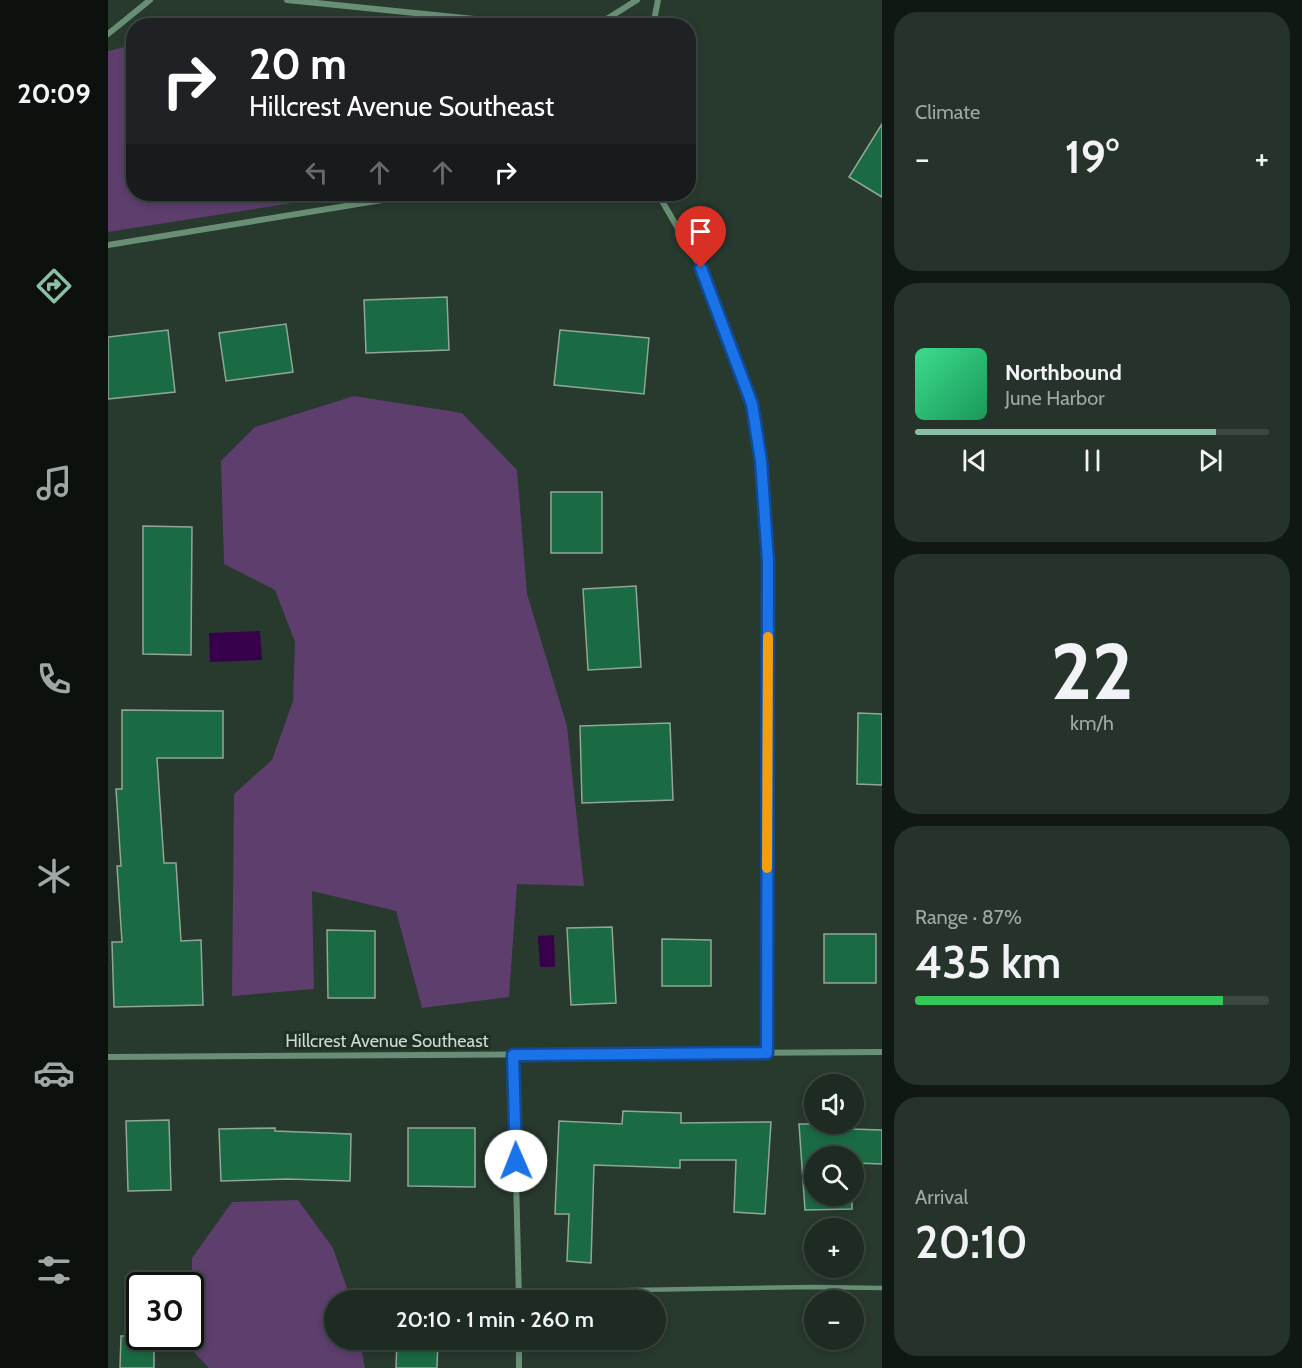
<!DOCTYPE html>
<meta charset="utf-8">
<style>
:root{--surface:#1e2b22;--page:#26332a;--text:#f1f3f6;--muted:#a1a7a5;--line:#3c4740;--accent:#8abfa5}
body{margin:0;font-family:Cabin,sans-serif;background:var(--page);color:var(--text);height:100vh;display:flex;flex-direction:column;font-size:22px;white-space:nowrap}
*{box-sizing:border-box;margin:0}
p{font-size:20px;color:var(--muted)}
.icon{flex:none;width:33px;height:33px;fill:none;stroke:currentColor;stroke-width:2;stroke-linecap:round;stroke-linejoin:round}
.map{position:relative;flex:1;overflow:hidden}
.panel{display:flex;flex-direction:column;gap:12px;padding:12px;background:#101813;width:420px}
.panel>*{flex:none}
.guide{position:absolute;left:18px;top:18px;width:570px;height:183px;border-radius:24px;box-shadow:0 3px 9px #0003,0 0 0 2px var(--line);background:#202124;color:#fff;overflow:hidden}
.buttons{position:absolute;left:696px;top:1074px;display:grid;gap:12px}
.buttons a{display:grid;place-items:center;width:60px;height:60px;border-radius:50%;background:var(--surface);box-shadow:0 3px 9px #0003,0 0 0 2px var(--line);font-size:30px}
.speed{position:absolute;left:18px;top:1272px;display:flex;gap:12px;font-size:30px;font-weight:700;text-align:center}
.speed>*{display:grid;place-content:center;width:78px;height:78px;border-radius:50%;background:var(--surface);box-shadow:0 3px 9px #0003,0 0 0 2px var(--line);line-height:1}
.speed .limit{border:3px solid #111;border-radius:9px;background:#fff;color:#111}
.pin{position:absolute;display:grid;place-items:center;width:51px;height:51px;color:#fff;margin:-62px -26px;border-radius:50% 50% 50% 0;rotate:-45deg;box-shadow:0 0 6px #0007}
.pin .icon{rotate:45deg}
.me{position:absolute;width:66px;margin:-33px;rotate:359deg;stroke-linejoin:round;filter:drop-shadow(0 0 4px #0008)}
.turn{display:flex;align-items:center;gap:21px;height:126px;padding:0 24px;font-size:27px}
.turn .icon{width:78px;height:78px;stroke-width:2.5}
.turn b{display:block;font-size:42px;line-height:51px}
.lanes{display:flex;align-items:center;height:57px;padding:0 24px;background:#0003;justify-content:center;gap:30px;direction:ltr}
.lanes .off{opacity:.35}
.big{font-size:45px;font-weight:600;line-height:1.1}
.panel .card{flex:1;display:flex;flex-direction:column;justify-content:center;gap:9px;min-width:0;padding:0 21px;border-radius:24px;background:var(--page)}
.panel .dial{align-items:center;gap:0}
.dial b{font-size:78px;line-height:1}
.song{display:flex;align-items:center;gap:18px}
.cover{width:72px;height:72px;border-radius:9px;background:linear-gradient(135deg,hsl(150 70% 55%),hsl(150 70% 35%))}
.played{height:6px;border-radius:3px;background:linear-gradient(90deg,var(--accent) 85%,var(--line) 85%)}
.keys{display:flex;justify-content:space-around;direction:ltr}
.heat{display:flex;justify-content:space-between;align-items:center;font-size:33px;direction:ltr}
.charge{height:9px;border-radius:4px;background:linear-gradient(90deg,#34c759 87%,var(--line) 0)}
.trip{position:absolute;left:216px;top:1290px;width:342px;height:60px;border-radius:30px;background:var(--surface);box-shadow:0 3px 9px #0003,0 0 0 2px var(--line);font-weight:600;line-height:60px;text-align:center}
main{display:flex;flex:1;min-height:0}
.dock{display:flex;flex-direction:column;width:108px;justify-content:space-around;align-items:center;background:#0c110e;color:var(--muted)}
.dock .icon{width:42px;height:42px}
.dock .on{color:var(--accent)}
.dock b{font-size:27px;color:var(--text)}
.map>svg:first-child{display:block}
.green{fill:#5d3e6d}
.water{fill:#36004a}
.building{fill:#1a6b43;stroke:#91a699;stroke-width:1.5}
.lines{fill:none;stroke-linecap:round;stroke-linejoin:round}
.service{stroke:#688f76;stroke-width:4.5}
.minor{stroke:#688f76;stroke-width:6}
.route-casing{stroke:#114b97;stroke-width:15}
.route{stroke:#1a73e8;stroke-width:10}
.slow{stroke:#f59e0b;stroke-width:10}
.labels{text-anchor:middle;dominant-baseline:central;stroke-width:6;stroke-linejoin:round;paint-order:stroke}
.street-label{font-size:18px;fill:#cdd8d1;stroke:#1e2f24}
</style>
<main>
<nav class="dock">
<b>20:09</b>
<svg class="icon on" aria-label="directions" viewBox="0 0 24 24"><path d="M12 3l9 9-9 9-9-9zM9 14v-3h6M13 9l2 2-2 2"/></svg>
<svg class="icon" aria-label="music" viewBox="0 0 24 24"><path d="M9 18V5l10-2v13"/><circle cx="6" cy="18" r="3"/><circle cx="16" cy="16" r="3"/></svg>
<svg class="icon" aria-label="phone" viewBox="0 0 24 24"><path d="M5 4h4l2 5-3 2q2 4 5 5l2-3 5 2v4C11 20 4 13 5 4z"/></svg>
<svg class="icon" aria-label="climate" viewBox="0 0 24 24"><path d="M12 3v18M4 7l16 10M4 17L20 7"/></svg>
<svg class="icon" aria-label="car" viewBox="0 0 24 24"><path d="M5 17H2v-5l4-1 3-4h7l3 4 3 1v5h-3M9 17h6M6 11h13"/><circle cx="7" cy="17" r="2"/><circle cx="17" cy="17" r="2"/></svg>
<svg class="icon" aria-label="filters" viewBox="0 0 24 24"><path d="M4 7h16M4 17h16"/><circle cx="9" cy="7" r="2"/><circle cx="15" cy="17" r="2"/></svg>
</nav>
<div class="map">
<svg width="774" height="1368" viewBox="0 0 774 1368">
<rect width="100%" height="100%" fill="#28392e"/>
<!-- green -->
<g class="green">
<polygon points="25,45 26,194 242,194 0,232 0,51"/>
<polygon points="246,396 354,413 409,470 419,594 459,726 476,886 409,884 401,997 314,1008 288,911 204,891 206,989 124,996 126,794 164,760 185,701 187,642 167,590 116,564 113,461 147,427"/>
<polygon points="190,1200 225,1248 243,1300 226,1300 226,1340 252,1340 257,1368 101,1368 83,1349 84,1258 124,1202"/>
</g>
<!-- water -->
<g class="water">
<polygon points="152,631 154,660 102,662 101,633"/>
<polygon points="446,935 447,967 432,967 430,936"/>
</g>
<!-- building -->
<g class="building">
<polygon points="774,124 774,197 741,177"/>
<polygon points="339,297 341,350 258,353 256,300"/>
<polygon points="178,324 185,372 118,381 111,333"/>
<polygon points="60,330 67,392 0,399 0,337"/>
<polygon points="452,330 541,338 536,394 446,385"/>
<rect x="443" y="492" width="51" height="61"/>
<polygon points="35,526 84,527 83,655 35,654"/>
<polygon points="528,586 533,667 480,670 475,589"/>
<polygon points="14,710 115,711 115,758 49,758 56,863 68,863 73,941 93,940 95,1005 6,1007 4,942 14,942 9,866 13,866 8,789 14,789"/>
<polygon points="750,713 774,714 774,785 749,784"/>
<polygon points="562,723 565,800 474,803 472,726"/>
<polygon points="504,927 508,1003 463,1005 459,928"/>
<polygon points="219,930 267,931 267,998 220,998"/>
<rect x="716" y="934" width="52" height="49"/>
<polygon points="554,939 603,940 603,986 554,986"/>
<polygon points="515,1111 573,1113 573,1123 663,1122 657,1214 626,1212 628,1160 572,1160 572,1168 486,1165 483,1263 459,1261 461,1214 447,1214 451,1121 514,1124"/>
<polygon points="61,1120 63,1190 20,1191 18,1121"/>
<polygon points="691,1124 743,1124 743,1129 774,1130 774,1164 746,1163 746,1156 706,1156 706,1196 744,1196 744,1209 697,1210"/>
<polygon points="167,1128 167,1131 243,1134 242,1181 180,1179 113,1181 111,1129"/>
<polygon points="300,1128 367,1128 367,1187 300,1186"/>
<polygon points="13,1336 46,1336 46,1368 12,1368"/>
<polygon points="289,1340 330,1340 329,1368 288,1368"/>
</g>
<g class="lines">
<!-- service -->
<polyline class="service" points="410,1292 705,1287 774,1288"/>
<!-- minor -->
<g class="minor">
<polyline points="179,0 376,20 448,22 494,22 529,0"/>
<polyline points="545,26 550,0"/>
<polyline points="0,34 42,0"/>
<polyline points="550,194 593,268 644,404 653,461 660,561 659,1053"/>
<polyline points="0,245 311,194"/>
<polyline points="405,1055 411,1300"/>
<polyline points="0,1057 774,1052"/>
<polyline points="411,1340 411,1368"/>
</g>
</g>
<g class="lines">
<!-- route casing -->
<g class="route-casing">
<polyline id="route" points="408,1161 405,1055 659,1053 660,561 653,461 644,404 593,268"/>
</g>
<!-- route -->
<use href="#route" class="route"/>
<!-- slow -->
<polyline class="slow" points="659,868 660,637"/>
</g>
<g class="labels">
<!-- street labels -->
<g class="street-label">
<text x="279" y="1041">Hillcrest Avenue Southeast</text>
</g>
</g>
</svg>
<div class="buttons">
<a><svg class="icon" aria-label="sound" viewBox="0 0 24 24"><path d="M4 9h4l5-4v14l-5-4H4zM17 9q2 3 0 6"/></svg></a>
<a><svg class="icon" aria-label="search" viewBox="0 0 24 24"><circle cx="10" cy="10" r="6"/><path d="M15 15l6 6"/></svg></a>
<a>+</a>
<a>−</a>
</div>
<div class="speed"><div class="limit">30</div></div>
<div class="pin" style="left:593px;top:268px;background:#d93025"><svg class="icon" aria-label="arrive" viewBox="0 0 24 24"><path d="M6 21V4h12l-3 4 3 4H6"/></svg></div>
<svg class="me" style="left:408px;top:1161px" viewBox="-20 -20 40 40"><circle r="19" fill="#fff"/><path d="M0-13L10 11 0 6-10 11z" fill="#1a73e8"/></svg>
<div class="trip">20:10 · 1 min · 260 m</div>
<div class="guide">
<div class="turn"><svg class="icon" aria-label="right" viewBox="0 0 24 24"><path d="M7 20v-9h11M14 6l5 5-5 5"/></svg><div><b>20 m</b>Hillcrest Avenue Southeast</div></div>
<div class="lanes"><svg class="icon off" aria-label="left" viewBox="0 0 24 24"><path d="M17 20v-9H6M10 6l-5 5 5 5"/></svg><svg class="icon off" aria-label="ahead" viewBox="0 0 24 24"><path d="M12 20V5M6 11l6-6 6 6"/></svg><svg class="icon off" aria-label="ahead" viewBox="0 0 24 24"><path d="M12 20V5M6 11l6-6 6 6"/></svg><svg class="icon" aria-label="right" viewBox="0 0 24 24"><path d="M7 20v-9h11M14 6l5 5-5 5"/></svg></div>
</div>
</div>
<section class="panel">
<div class="card"><p>Climate</p>
<div class="heat"><a>−</a><b class="big">19°</b><a>+</a></div>
</div>
<div class="card">
<div class="song"><i class="cover"></i><div><b>Northbound</b><p>June Harbor</p></div></div>
<div class="played"></div>
<div class="keys"><svg class="icon" aria-label="previous" viewBox="0 0 24 24"><path d="M18 5L8 12l10 7zM5 5v14"/></svg><svg class="icon" aria-label="pause" viewBox="0 0 24 24"><path d="M8 5v14M16 5v14"/></svg><svg class="icon" aria-label="next" viewBox="0 0 24 24"><path d="M6 5l10 7-10 7zM19 5v14"/></svg></div>
</div>
<div class="card dial"><b>22</b><p>km/h</p></div>
<div class="card"><p>Range · 87%</p><b class="big">435 km</b><div class="charge"></div></div>
<div class="card"><p>Arrival</p><b class="big">20:10</b></div>
</section>
</main>
